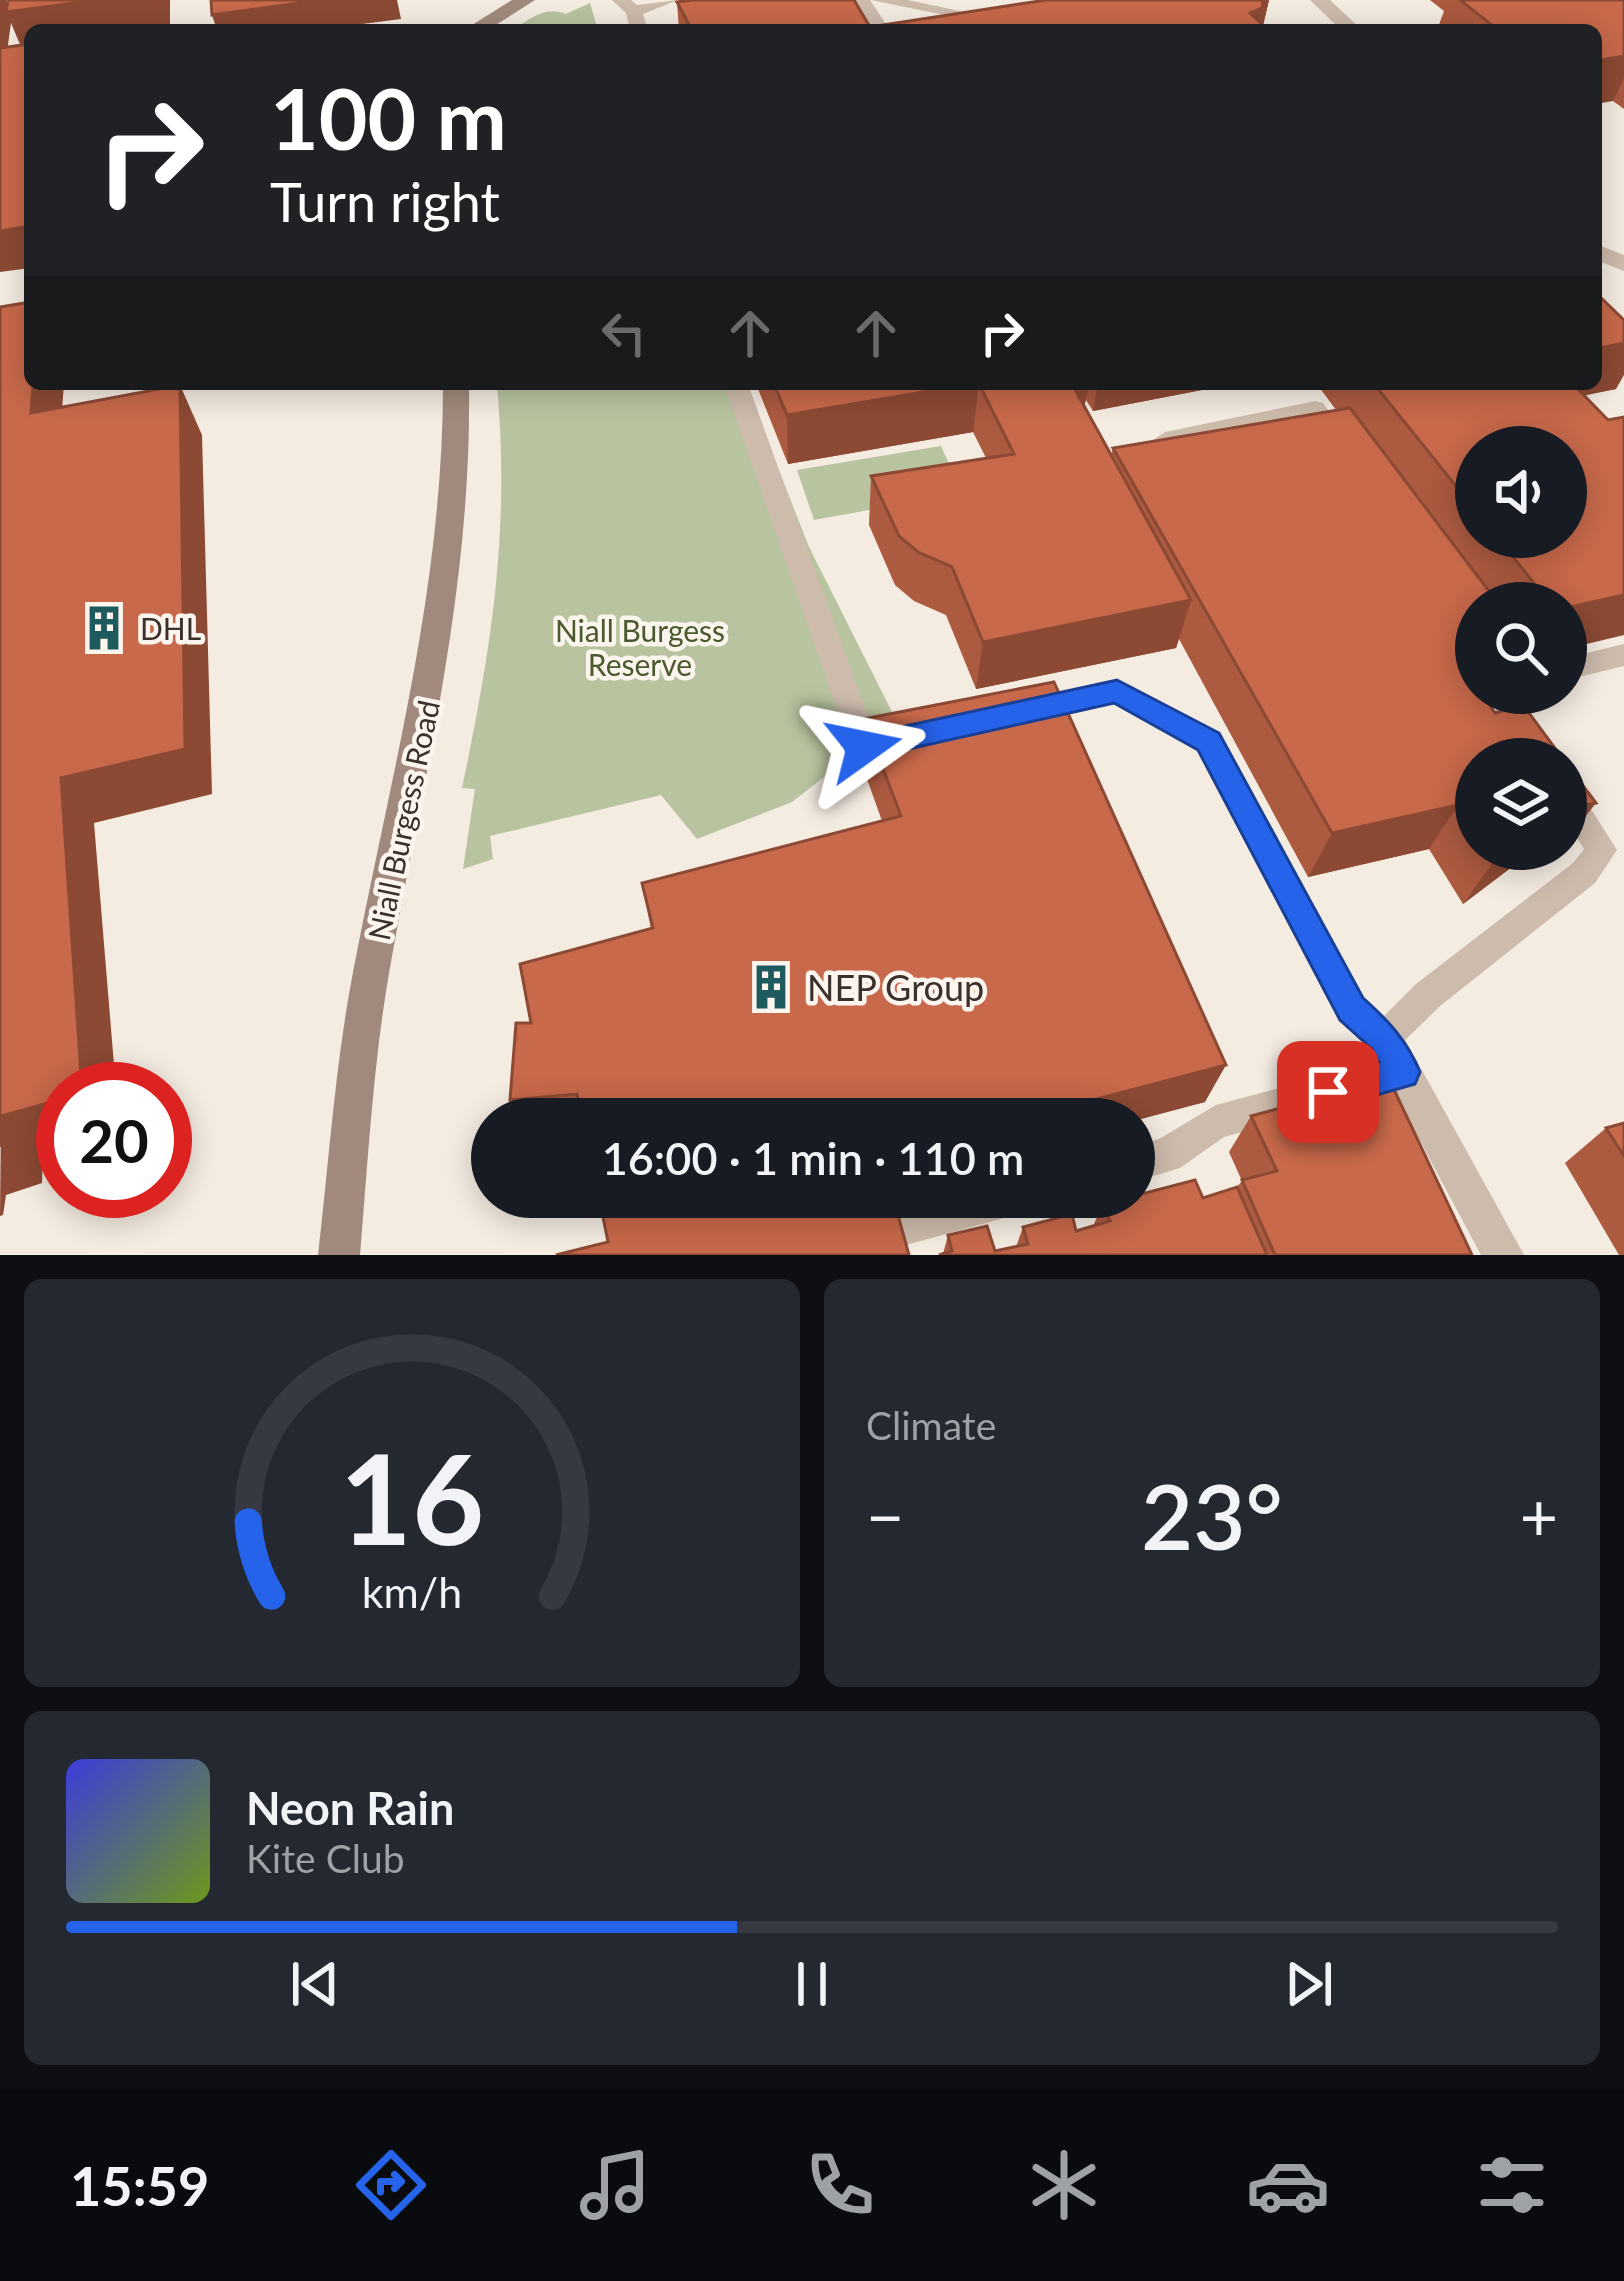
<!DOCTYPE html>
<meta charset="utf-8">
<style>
:root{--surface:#171b24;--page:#242831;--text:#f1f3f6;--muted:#9ea1a6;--line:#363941;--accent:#2563eb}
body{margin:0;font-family:Lato,sans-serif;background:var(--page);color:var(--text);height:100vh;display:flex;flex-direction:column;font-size:45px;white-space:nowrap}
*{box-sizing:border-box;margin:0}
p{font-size:39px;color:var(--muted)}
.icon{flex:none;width:66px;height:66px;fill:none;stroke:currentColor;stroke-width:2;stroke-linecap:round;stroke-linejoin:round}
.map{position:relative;height:1255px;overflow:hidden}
.drawer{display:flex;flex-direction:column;gap:24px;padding:24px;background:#0d0f14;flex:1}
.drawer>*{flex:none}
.banner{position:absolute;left:24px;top:24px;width:1578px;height:366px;border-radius:18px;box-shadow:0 6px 30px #0003;background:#202124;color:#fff;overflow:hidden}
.controls{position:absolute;left:1455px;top:426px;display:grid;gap:24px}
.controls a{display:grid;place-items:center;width:132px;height:132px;border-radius:50%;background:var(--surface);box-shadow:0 6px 30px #0003;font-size:60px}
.speed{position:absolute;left:36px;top:1062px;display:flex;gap:24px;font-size:60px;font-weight:700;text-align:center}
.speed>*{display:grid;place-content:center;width:156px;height:156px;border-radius:50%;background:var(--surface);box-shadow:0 6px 30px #0003;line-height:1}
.speed .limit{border:18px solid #d22;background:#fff;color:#111}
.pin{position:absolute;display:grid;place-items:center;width:102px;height:102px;color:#fff;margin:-51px;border-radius:24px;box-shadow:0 6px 18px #0006}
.me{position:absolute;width:132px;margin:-66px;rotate:78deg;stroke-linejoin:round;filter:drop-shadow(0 0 9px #0008)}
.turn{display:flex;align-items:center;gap:42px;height:252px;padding:0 48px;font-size:54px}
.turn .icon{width:156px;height:156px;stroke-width:2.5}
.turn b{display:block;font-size:84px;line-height:102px}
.lanes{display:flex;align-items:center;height:114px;padding:0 48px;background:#0003;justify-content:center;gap:60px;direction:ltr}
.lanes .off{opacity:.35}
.big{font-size:90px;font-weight:600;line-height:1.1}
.drawer .tile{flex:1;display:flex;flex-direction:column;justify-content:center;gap:18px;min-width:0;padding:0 42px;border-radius:18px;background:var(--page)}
.drawer .dial{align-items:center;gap:0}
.dial svg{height:312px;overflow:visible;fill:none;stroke:var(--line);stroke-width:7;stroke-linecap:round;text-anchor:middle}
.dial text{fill:var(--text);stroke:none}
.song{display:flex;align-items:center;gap:36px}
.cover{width:144px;height:144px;border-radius:18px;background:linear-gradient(135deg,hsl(240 70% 55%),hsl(80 70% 35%))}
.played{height:12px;border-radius:6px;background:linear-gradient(90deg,var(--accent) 45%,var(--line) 45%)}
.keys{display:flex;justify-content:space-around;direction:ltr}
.heat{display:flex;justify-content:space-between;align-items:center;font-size:66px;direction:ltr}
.drawer .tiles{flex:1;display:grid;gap:24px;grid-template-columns:1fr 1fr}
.tile:last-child{grid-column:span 2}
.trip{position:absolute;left:471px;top:1098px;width:684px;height:120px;border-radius:60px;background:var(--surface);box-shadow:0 6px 30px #0003;font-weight:600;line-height:120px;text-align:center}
.dock{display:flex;height:192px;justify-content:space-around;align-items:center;background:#090b0e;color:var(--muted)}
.dock .icon{width:84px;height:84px}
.dock .on{color:var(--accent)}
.dock b{font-size:54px;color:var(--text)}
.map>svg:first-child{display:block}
.green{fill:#b8c4a0}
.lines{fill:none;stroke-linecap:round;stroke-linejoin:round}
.lane{fill:#cdbbac;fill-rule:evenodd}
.street{fill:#cdbbac;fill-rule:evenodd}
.secondary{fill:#a18a7d;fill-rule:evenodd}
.wall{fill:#ac5a40;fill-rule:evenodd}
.shaded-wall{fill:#8c4a34}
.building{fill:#c8694b;stroke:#8c4a34;stroke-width:3}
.route{fill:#2563eb;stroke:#184099;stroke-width:3}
.labels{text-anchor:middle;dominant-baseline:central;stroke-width:9;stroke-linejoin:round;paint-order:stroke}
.poi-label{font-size:30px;fill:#3b302b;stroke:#fbf5ee;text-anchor:start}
.park-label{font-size:30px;fill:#4a5a2e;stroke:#fbf5ee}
.street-label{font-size:30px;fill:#3b302b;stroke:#fbf5ee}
.near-poi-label{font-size:36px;fill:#3b302b;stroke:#fbf5ee;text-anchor:start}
</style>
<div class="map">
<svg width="1624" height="1255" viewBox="0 0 1624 1255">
<rect width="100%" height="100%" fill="#f4ebe1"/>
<!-- green -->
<g class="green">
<path d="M590,3L598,30H510C527,23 543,4 566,14Z"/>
<path d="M497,384H745L809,547L893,714L851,756L792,802L697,839L661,795L490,836L493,859L463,869L475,789L462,788C492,646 510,530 497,384Z"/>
<polygon points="941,446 962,493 814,520 797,470"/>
</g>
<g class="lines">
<!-- lane -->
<g class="lane">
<polygon points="612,0 631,0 637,5 678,0 643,14 648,30 630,30 626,13"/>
<polygon points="854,0 870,0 890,30 872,30"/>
<polygon points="871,0 908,0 997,19 988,24"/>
<polygon points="724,384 748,384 874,733 894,729 904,733 908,741 904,749 864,759 854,755 850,747"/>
<polygon points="1315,401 1323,403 1348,437 1352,443 1348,449 1332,449 1309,418 1165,448 1153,440 1165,432"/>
<polygon points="1624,644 1624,666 1566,680 1566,658"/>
<polygon points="1117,680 1218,734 1364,998 1384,1016 1416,984 1573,863 1584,849 1566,821 1566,783 1577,787 1617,850 1595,883 1440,1006 1396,1049 1384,1054 1372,1049 1340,1020 1198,750 1114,703 1031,721 1021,718 1017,710 1021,702 1031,699"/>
<polygon points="1500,693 1528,693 1524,711 1556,759 1525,759 1495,713"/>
<polygon points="1403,1055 1415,1060 1420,1072 1415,1084 1224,1137 1180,1168 1134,1182 1134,1146 1159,1139 1216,1105"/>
<polygon points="949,1197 1033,1197 1028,1210 1015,1215 906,1245 893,1240 888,1227 893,1214"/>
</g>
<!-- street -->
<g class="street">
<polygon points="1310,0 1330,0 1362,30 1341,30"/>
<polygon points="1596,244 1624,255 1624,271 1596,260"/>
<polygon points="1384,1020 1397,1025 1524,1255 1481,1255 1365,1038 1371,1025"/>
</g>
<!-- secondary -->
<g class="secondary">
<polygon points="512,0 535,0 488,30 464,30"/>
<path d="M443,384H469C472,589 424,773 389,973C373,1066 368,1161 360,1255H318C329,1161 335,1066 353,972C391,773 443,589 443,384Z"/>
</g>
</g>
<!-- wall -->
<g class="wall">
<polygon points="681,0 854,0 870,27 1046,0 1269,0 1263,25 1268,30 679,30 677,2"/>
<polygon points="1430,0 1624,0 1624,109 1613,101 1596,30 1437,30 1444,11"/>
<path d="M756,384H1233L1093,411L1086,400L1084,407L1111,455L1113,448L1336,410L1317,384H1596L1616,389L1584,395L1566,603H1476V693H1496L1484,696L1476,759V849H1553L1529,854L1463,904L1429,849L1308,877L1179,639L1176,648L976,689L946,615L914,601L895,585L869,525L871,476L986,458L973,432L788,464ZM1476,447L1566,537H1476Z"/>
<polygon points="864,719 1205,1102 1134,1119 519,1119 510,1100 531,1023 651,929 642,883 882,821 862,765"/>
<polygon points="1251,1116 1472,1255 939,1255 943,1254 948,1235 995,1251 1016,1247 1023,1227 1076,1231 1093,1226 1103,1204 1203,1198 1237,1187 1242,1181 1229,1152"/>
<polygon points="1624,1123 1624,1255 1619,1255 1565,1163 1606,1128"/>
</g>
<!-- shaded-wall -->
<g class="shaded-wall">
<polygon points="0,0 6,0 11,11 97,0 170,0 170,28 30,30 30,48 22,49 11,23 7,52 0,53"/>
<polygon points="321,0 397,0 401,19 331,28 332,30 217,30 212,15"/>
<polygon points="1262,0 1269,0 1262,30 1250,13"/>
<polygon points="1624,56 1624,78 1613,101 1596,104 1596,61"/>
<polygon points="30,226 30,268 0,272 0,231"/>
<polygon points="1624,343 1624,375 1616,389 1524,408 1536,384 1596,384 1596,349"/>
<polygon points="33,384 64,384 58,462 31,413"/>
<polygon points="971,384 979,384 973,432 788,464 787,415"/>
<polygon points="1060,384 1089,384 1083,413"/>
<polygon points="1098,384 1233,384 1093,411"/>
<polygon points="180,385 202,435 212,794 94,823 116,1089 82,1089 61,778"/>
<polygon points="1624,595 1624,635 1566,649 1566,608"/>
<polygon points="1191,600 1176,648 976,689 983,642"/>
<polygon points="1476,658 1476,693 1496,693 1434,709 1461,662"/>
<polygon points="1596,803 1566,841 1566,809"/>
<polygon points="1458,805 1429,849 1308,877 1332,833"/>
<polygon points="1510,849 1553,849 1529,854 1463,904 1494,861"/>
<polygon points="1226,1065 1205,1102 1134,1121 1134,1119 1021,1119"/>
<polygon points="63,1099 63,1146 43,1152 42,1183 6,1195 3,1215 0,1216 1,1116"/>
</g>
<!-- building -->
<g class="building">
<polygon points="8,0 97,0 6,12"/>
<polygon points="211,0 321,0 212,15"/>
<polygon points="692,0 854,0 870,27 1046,0 1263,0 1262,8 1250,13 1268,30 692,30 677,2"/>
<polygon points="1460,0 1624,0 1624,56 1596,61 1596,30 1498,30"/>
<polygon points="30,44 30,226 0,231 0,48"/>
<polygon points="1596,293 1624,320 1624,343 1596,349"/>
<polygon points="30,302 30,384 33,384 31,413 180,385 185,749 61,778 82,1089 63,1089 63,1099 1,1116 0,1147 0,307"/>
<polygon points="774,384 971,384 787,415"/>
<polygon points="979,384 1072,384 1191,600 983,642 952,567 918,552 899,536 871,476 1014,454"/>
<polygon points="1374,384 1573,384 1608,420 1624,417 1624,595 1566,608 1566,603 1550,603 1497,537 1566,537 1566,447 1476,447 1476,511"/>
<polygon points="1350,408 1498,603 1476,603 1476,658 1461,662 1476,685 1476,693 1482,693 1495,713 1523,705 1563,759 1476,759 1476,833 1458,805 1332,833 1113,448"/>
<polygon points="1054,682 1226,1065 1021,1119 582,1119 577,1094 510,1100 516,1023 531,1023 520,964 653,928 642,883 901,816 864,719"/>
<polygon points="1566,763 1596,803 1566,809"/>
<polygon points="1486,849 1510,849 1494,861"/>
<polygon points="1389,1079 1472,1255 1275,1255 1242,1180 1277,1171 1251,1116"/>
<polygon points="1624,1123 1624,1156 1606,1128"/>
<polygon points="1195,1180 1203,1198 1237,1187 1267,1255 939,1255 952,1251 948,1235 987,1226 995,1251 1028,1244 1023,1227 1072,1214 1076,1231 1110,1221 1103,1204"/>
<polygon points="599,1197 893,1197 909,1255 556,1255 608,1242"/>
</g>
<!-- route -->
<path class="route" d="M1117,680L1219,733L1363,998C1389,1021 1407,1041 1420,1072L1415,1084L1328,1109L1316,1104L1311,1092L1316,1080L1379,1062L1372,1049L1340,1020L1198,750L1114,703L864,759L854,756L850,747L854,739L864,735Z"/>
<!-- icons -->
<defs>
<g id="building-bare" transform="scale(3.6)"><path d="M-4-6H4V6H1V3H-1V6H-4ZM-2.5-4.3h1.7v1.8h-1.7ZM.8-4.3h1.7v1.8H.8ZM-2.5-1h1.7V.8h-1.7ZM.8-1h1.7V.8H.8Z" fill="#1f5a5e" stroke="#fbf5ee" stroke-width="2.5" paint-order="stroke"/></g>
</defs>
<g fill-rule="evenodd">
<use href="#building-bare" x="104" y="628"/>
<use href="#building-bare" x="771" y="987"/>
</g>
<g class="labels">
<!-- poi labels -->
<g class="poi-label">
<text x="140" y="628">DHL</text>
</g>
<!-- park labels -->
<g class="park-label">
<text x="640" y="630">Niall Burgess<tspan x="640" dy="34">Reserve</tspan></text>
</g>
<!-- street labels -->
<g class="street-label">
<text transform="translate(403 820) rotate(-78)">Niall Burgess Road</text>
</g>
<!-- near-poi labels -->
<g class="near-poi-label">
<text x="807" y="987">NEP Group</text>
</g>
</g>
</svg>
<div class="controls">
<a><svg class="icon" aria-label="sound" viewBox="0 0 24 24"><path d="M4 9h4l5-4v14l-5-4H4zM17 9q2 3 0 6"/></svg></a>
<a><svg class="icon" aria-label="search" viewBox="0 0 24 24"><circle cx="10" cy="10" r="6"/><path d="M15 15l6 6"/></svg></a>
<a><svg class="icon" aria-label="layers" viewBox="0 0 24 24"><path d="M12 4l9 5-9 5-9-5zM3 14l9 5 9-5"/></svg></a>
</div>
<div class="speed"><div class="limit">20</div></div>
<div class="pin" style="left:1328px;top:1092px;background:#d93025"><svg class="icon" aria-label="arrive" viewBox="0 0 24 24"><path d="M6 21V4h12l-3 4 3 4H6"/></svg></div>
<svg class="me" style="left:864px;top:747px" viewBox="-20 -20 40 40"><path d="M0-17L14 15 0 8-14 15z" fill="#2563eb" stroke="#fff" stroke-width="4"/></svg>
<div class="trip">16:00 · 1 min · 110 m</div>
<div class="banner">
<div class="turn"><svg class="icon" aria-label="right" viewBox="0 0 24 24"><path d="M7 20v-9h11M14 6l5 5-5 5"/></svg><div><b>100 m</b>Turn right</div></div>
<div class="lanes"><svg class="icon off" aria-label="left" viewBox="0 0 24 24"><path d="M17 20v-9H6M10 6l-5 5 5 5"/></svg><svg class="icon off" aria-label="ahead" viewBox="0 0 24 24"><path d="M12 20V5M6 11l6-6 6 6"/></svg><svg class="icon off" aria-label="ahead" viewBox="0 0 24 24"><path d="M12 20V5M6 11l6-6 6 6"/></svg><svg class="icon" aria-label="right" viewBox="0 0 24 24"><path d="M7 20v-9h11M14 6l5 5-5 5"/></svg></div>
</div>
</div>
<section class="drawer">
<div class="tiles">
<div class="tile dial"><svg viewBox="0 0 100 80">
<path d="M14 69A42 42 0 1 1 86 69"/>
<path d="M14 69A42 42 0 0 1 8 50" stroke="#2563eb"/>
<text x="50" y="56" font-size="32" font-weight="700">16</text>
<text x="50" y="72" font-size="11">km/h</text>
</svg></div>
<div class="tile"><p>Climate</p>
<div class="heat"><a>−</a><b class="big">23°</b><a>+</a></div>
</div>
<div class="tile">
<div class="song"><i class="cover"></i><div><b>Neon Rain</b><p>Kite Club</p></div></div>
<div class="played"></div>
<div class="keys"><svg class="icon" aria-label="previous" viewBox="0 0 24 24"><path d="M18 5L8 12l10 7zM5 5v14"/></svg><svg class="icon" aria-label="pause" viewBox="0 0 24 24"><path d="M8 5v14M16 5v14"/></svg><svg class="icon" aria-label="next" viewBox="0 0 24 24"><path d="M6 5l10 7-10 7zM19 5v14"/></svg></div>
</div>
</div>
</section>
<nav class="dock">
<b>15:59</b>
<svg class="icon on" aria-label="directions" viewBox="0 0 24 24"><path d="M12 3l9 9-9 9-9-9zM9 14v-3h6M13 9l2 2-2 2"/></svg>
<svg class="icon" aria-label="music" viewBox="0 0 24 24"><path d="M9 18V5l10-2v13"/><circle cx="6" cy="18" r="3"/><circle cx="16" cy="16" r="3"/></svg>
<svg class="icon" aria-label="phone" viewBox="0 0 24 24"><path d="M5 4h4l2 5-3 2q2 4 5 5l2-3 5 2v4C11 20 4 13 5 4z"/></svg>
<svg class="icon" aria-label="climate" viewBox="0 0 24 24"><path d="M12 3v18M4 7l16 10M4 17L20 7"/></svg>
<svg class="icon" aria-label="car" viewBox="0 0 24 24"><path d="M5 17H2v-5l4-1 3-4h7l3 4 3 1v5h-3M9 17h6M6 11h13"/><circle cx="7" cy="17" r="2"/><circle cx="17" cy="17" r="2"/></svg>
<svg class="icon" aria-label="filters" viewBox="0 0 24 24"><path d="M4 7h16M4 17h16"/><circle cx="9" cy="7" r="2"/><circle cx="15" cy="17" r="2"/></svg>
</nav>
